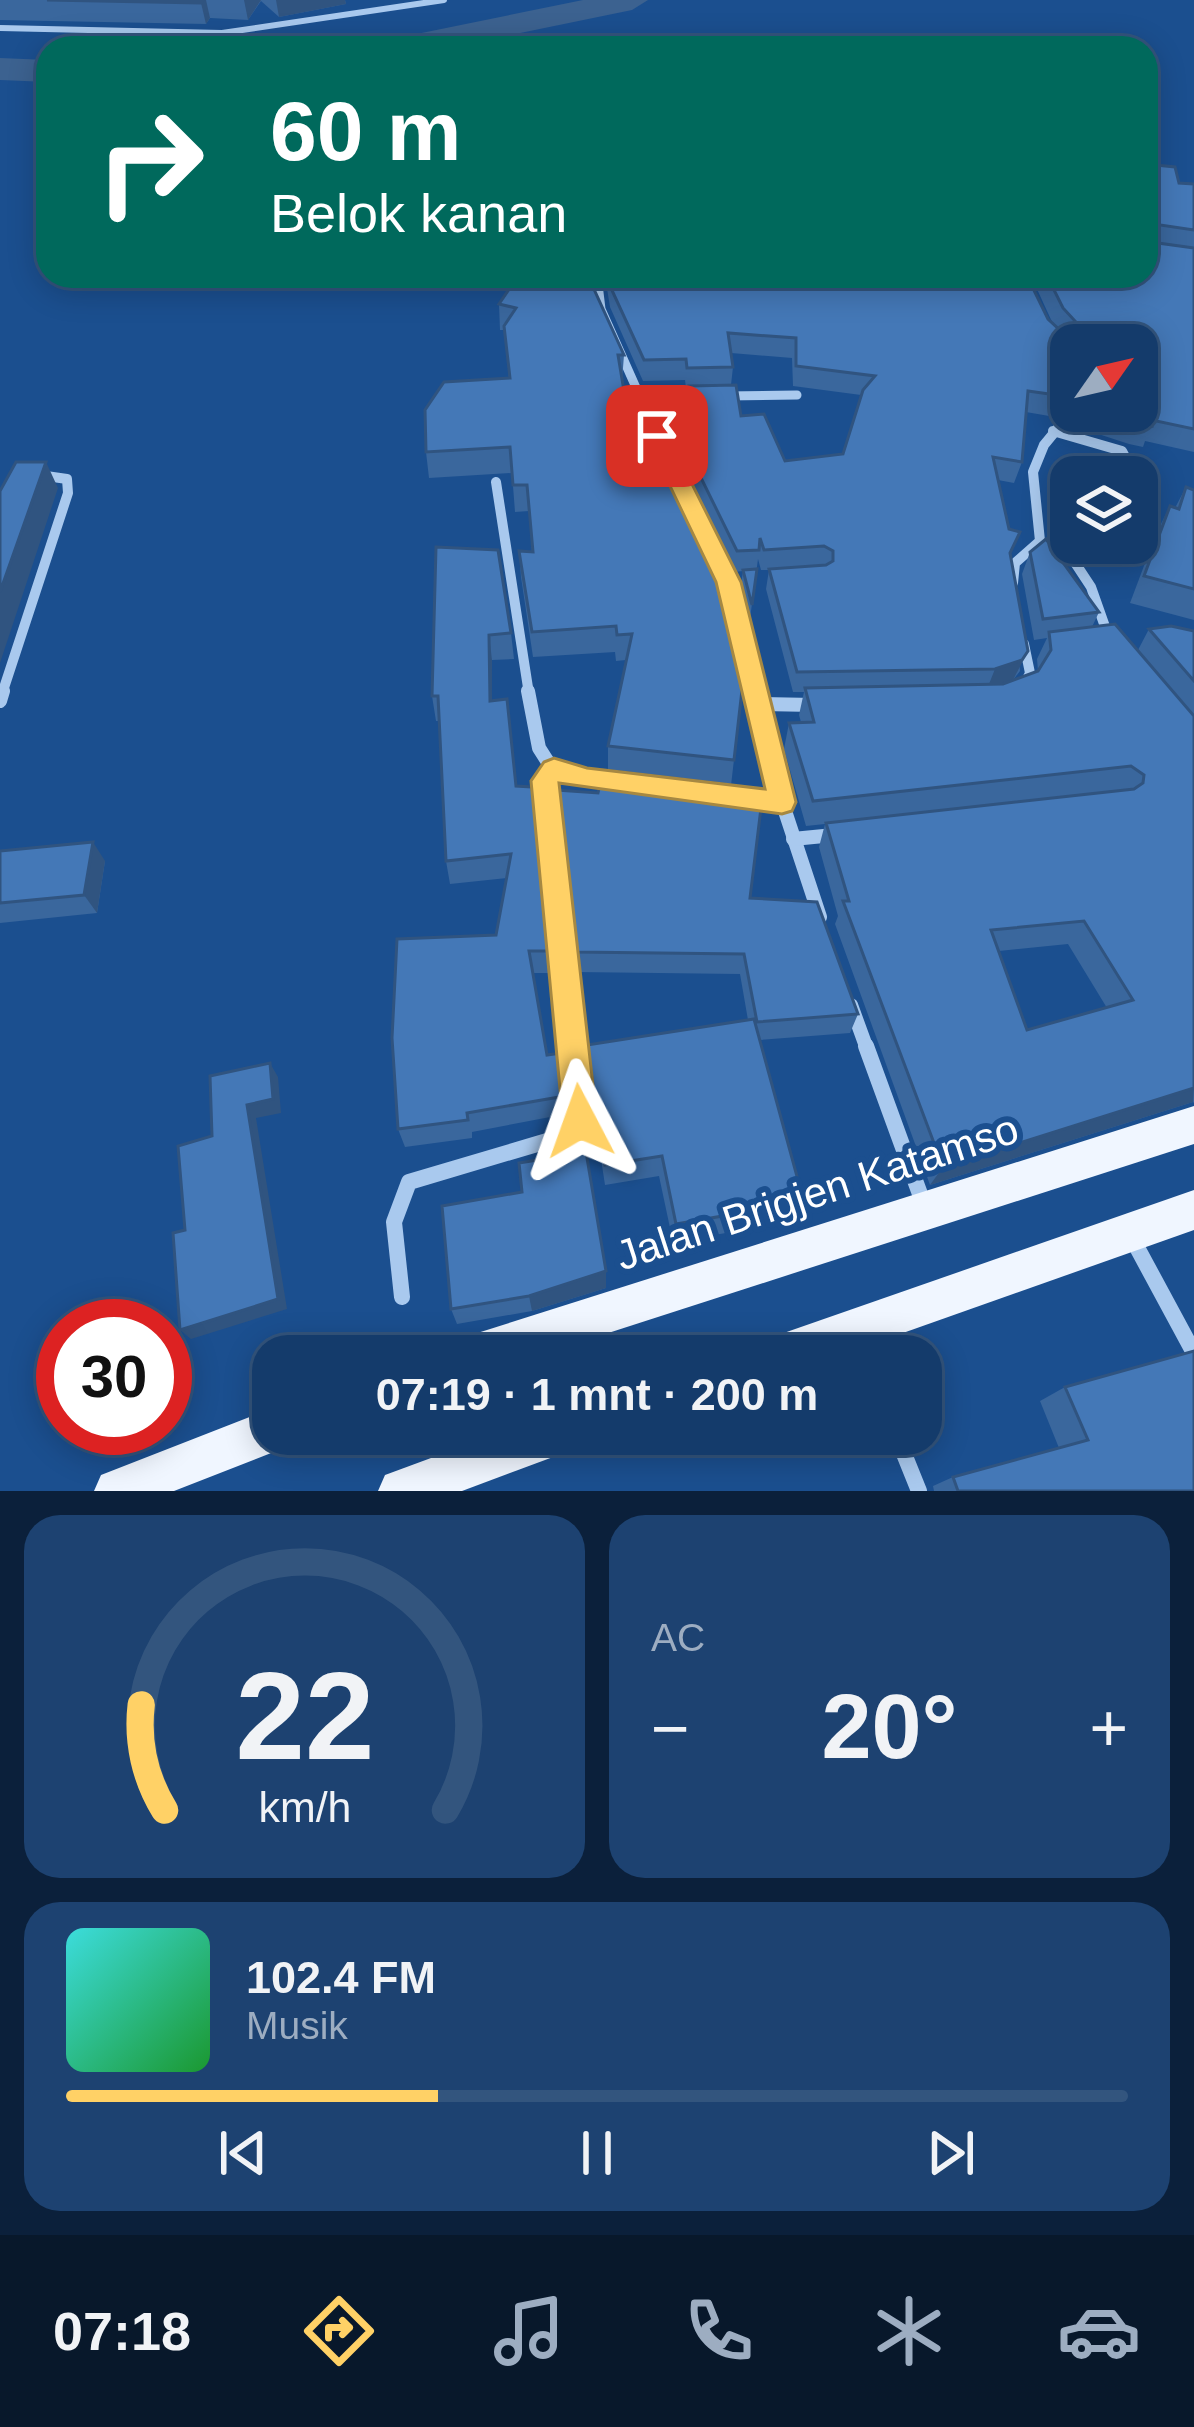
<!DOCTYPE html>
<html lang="id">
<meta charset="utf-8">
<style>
:root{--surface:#143b6b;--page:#1d4271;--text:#f1f3f6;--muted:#9dadc1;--line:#33557e;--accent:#ffd166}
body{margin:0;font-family:Arial,sans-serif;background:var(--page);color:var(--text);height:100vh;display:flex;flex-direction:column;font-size:45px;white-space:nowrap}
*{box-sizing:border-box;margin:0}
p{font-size:39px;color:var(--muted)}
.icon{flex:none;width:66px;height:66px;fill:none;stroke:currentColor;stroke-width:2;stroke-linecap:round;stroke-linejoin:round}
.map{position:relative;height:1491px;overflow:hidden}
.sheet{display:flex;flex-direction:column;gap:24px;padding:24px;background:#0b203b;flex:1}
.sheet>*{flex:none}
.banner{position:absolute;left:36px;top:36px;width:1122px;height:252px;border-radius:36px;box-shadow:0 6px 30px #0003,0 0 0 3px var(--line);background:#00695c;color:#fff;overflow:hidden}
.needle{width:78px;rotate:56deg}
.controls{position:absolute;left:1050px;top:324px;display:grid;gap:24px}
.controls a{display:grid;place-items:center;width:108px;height:108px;border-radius:24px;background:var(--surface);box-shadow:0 6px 30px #0003,0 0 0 3px var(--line);font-size:60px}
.speed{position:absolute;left:36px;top:1299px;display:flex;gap:24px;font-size:60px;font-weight:700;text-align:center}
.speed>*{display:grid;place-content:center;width:156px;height:156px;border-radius:50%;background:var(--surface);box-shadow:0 6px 30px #0003,0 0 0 3px var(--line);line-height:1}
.speed .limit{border:18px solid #d22;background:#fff;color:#111}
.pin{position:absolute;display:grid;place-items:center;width:102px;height:102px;color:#fff;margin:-51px;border-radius:24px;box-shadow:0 6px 18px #0006}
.me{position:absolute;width:132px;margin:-66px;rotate:356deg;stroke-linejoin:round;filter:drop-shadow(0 0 9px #0008)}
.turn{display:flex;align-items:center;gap:42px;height:252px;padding:0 36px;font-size:54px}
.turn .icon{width:156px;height:156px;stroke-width:2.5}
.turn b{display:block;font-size:84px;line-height:102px}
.big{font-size:90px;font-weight:700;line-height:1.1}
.sheet .tile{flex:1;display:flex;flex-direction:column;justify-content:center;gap:18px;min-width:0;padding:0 42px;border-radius:36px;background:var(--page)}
.sheet .dial{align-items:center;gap:0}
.dial svg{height:312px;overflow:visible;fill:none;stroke:var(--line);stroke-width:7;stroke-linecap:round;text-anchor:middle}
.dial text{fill:var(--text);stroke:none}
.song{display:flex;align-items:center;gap:36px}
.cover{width:144px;height:144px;border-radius:18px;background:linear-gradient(135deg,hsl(180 70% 55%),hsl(130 70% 35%))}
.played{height:12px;border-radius:6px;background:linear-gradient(90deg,var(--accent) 35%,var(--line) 35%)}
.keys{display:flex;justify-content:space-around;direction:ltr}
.heat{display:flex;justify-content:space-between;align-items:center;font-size:66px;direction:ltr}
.sheet .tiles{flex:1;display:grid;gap:24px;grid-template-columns:1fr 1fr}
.tile:last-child{grid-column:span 2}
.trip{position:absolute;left:252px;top:1335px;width:690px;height:120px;border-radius:36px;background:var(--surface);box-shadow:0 6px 30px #0003,0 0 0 3px var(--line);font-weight:700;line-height:120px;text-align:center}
.dock{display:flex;height:192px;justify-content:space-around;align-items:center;background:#08182b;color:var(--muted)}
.dock .icon{width:84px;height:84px}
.dock .active{color:var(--accent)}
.dock b{font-size:54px;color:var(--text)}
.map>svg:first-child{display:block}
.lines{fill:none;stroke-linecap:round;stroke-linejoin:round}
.river{fill:#3c6290;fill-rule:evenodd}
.minor-far4{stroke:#a9c9ee;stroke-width:6}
.minor-far3{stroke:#a9c9ee;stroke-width:9}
.minor-far2{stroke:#a9c9ee;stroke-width:10}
.minor-far1{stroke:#a9c9ee;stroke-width:14}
.minor{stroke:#a9c9ee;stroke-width:16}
.primary{fill:#f0f6ff;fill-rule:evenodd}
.wall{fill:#3a679d;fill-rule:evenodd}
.shaded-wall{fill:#305480}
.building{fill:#4478b7;stroke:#305480;stroke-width:3;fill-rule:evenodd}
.route{fill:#ffd166;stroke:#a68842;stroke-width:3}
.labels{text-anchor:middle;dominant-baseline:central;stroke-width:12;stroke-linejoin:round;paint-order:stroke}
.near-street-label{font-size:42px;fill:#fff;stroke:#1b4f8f}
</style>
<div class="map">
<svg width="1194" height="1491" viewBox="0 0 1194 1491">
<rect width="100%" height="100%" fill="#1b4f8f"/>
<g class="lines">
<!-- river -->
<g class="river">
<polygon points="583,0 648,0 632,10 447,48 380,48 385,41 397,38"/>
<polygon points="0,58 48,60 48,82 0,80"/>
</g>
<!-- minor-far4 -->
<polyline class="minor-far4" points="0,28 222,33 444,0"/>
<!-- minor-far3 -->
<g class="minor-far3">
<polyline points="597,276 601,309 646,410"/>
<polyline points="726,396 797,395"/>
<polyline points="641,398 700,397"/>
</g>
<!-- minor-far2 -->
<g class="minor-far2">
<polyline points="645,407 655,431"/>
<polyline points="1053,431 1122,451 1136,477"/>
<polyline points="496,482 529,694"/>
<polyline points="1137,482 1144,530 1137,535"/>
<polyline points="1039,545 1066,549 1091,543"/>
<polyline points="1066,549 1091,587 1109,638"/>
<polyline points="721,568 758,694"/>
<polyline points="1013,583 1015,563 1040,541 1033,472 1044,445 1072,411"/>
<polyline points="1023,687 1030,673 1024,644"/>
<polyline points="2,694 68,493 67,479 39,475"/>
</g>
<!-- minor-far1 -->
<g class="minor-far1">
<polyline points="528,691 539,748 553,770 614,783"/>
<polyline points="757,691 782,802 820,917"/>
<polyline points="0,701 3,691"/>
<polyline points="761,704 814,705"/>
<polyline points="553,770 543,791 572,1049"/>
<polyline points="718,796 782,802"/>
<polyline points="793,839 834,835"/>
<polyline points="851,1005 867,1049"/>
</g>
<!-- minor -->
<g class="minor">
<polyline points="866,1046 924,1205"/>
<polyline points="1133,1240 1194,1353"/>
<polyline points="402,1297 394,1222 409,1182 564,1136 580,1121 572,1046"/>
<polyline points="896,1434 919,1491"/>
</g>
<!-- primary -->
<g class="primary">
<polygon points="1194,1106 1194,1144 537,1356 450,1356 456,1341 471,1335"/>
<polygon points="1194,1190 1194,1230 838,1356 757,1356 763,1341 778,1335"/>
<polygon points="273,1408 273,1434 293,1434 289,1446 174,1491 94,1491 101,1475"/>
<polygon points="496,1434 578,1434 572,1450 462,1491 378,1491 385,1475"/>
</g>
</g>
<!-- wall -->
<g class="wall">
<polygon points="0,0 345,0 346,4 279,17 261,1 248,20 210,18 206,24 0,20"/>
<path d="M1146,164L1179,183L1194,184V452L1145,441L1143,447L1129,444L1086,430V422L1077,420L1081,411H1137L1071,345L1065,404L1055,417L1026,412L1022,462L1014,483L998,480L1011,556L1020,671L1013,680L1038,671L1037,659L1047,638L1034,640L1022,574L1030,552L1099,612L1092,627L1138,650L1149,629L1194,631V1103L1193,1102L930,1185L835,924L838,916L819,847L825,824L806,826L784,749L789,723L801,722L799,715L804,692H793L766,589L769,570H761L758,559L749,626L740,591L743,571L734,572L672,444L674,423L689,421L688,406L689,388H686L685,380L643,381L610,307L605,276H1027L1048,319L1053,324L1031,276H1146ZM731,353L792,358L793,386L861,395L843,454L785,461L741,416L731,385L733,367ZM1068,944L1107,1008L1027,1030L999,951Z"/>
<polygon points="593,287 624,355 622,381 629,421 746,655 729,803 750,898 858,1014 850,1033 760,1040 804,1202 796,1221 673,1242 659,1176 605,1185 587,1068 587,1045 748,1020 740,974 575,972 556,790 598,793 608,770 608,746 626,660 616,661 615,652 533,657 521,577 519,551 532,552 529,511 515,512 512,473 429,478 426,452 509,378 504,330 500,330 499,304"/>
<polygon points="1186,487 1194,490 1194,620 1130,603 1156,534 1170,506 1175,508"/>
<polygon points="436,547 511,633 514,659 492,660 492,701 516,786 551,951 552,973 533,973 547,1055 565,1096 566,1114 472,1132 472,1138 405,1147 398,1129 496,935 507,878 450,884 446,861 439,721 436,721 432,696"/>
<polygon points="0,851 105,861 97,913 0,923"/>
<polygon points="606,1271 606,1288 532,1311 457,1324 451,1309"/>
<polygon points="1065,1387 1194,1491 934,1491 933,1486 953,1477 1059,1448 1040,1401"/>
</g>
<!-- shaded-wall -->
<g class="shaded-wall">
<polygon points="203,0 206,0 210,18 206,24 201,3"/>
<polygon points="244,0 261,0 248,20"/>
<polygon points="276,0 345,0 346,4 279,17"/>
<polygon points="1071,386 1071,403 1065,404 1055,417 1063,396"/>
<polygon points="46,462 58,488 0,663 0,592"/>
<polygon points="489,635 492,660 492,726 490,701"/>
<polygon points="1028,651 1013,680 987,689 995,669"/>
<polygon points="93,842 105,861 97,913 84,895"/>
<polygon points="270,1063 278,1077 281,1113 256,1118 287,1309 191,1339 180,1330 247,1105"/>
<polygon points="1194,1088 1193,1102 930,1185 943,1167"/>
<polygon points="606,1271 606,1288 532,1311 529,1296"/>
</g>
<!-- building -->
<g class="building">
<polygon points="47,0 203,0 201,3"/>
<polygon points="1146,164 1175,167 1179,183 1194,184 1194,230 1154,224 1146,232"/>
<polygon points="1146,234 1151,242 1194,248 1194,429 1152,420 1152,426 1138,424 1098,411 1137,411 1137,345 1071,345 1071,386 1063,396 1028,391 1022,462 993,457 1009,529 1020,532 1010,553 1028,651 1022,660 995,669 797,672 769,569 826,565 833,561 833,551 824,546 764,550 760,538 759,550 737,551 674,423 693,421 689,386 736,385 741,416 764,414 785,461 843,454 863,390 875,376 796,366 796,338 728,333 733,367 687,368 686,359 644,360 610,286 608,276 1027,276 1048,319 1075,344 1084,342 1087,334 1063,308 1047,276 1146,276"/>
<polygon points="518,276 591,276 593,287 624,355 618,355 629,421 653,420 722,559 746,655 734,760 608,746 632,634 617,635 616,626 532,632 519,551 533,552 527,485 513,485 510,447 426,452 425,410 444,382 510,378 504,326 516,308 499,304"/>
<polygon points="16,462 46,462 0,592 0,491"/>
<polygon points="1186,487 1194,490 1194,589 1144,576 1170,506 1179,509"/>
<polygon points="1046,539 1099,612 1043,619 1030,552"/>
<polygon points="436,547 498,550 511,633 489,635 490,701 507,699 516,786 532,787 551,951 529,951 547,1055 561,1053 565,1096 467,1113 468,1120 398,1129 392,1038 397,939 496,935 511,854 446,861 438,696 432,696"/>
<polygon points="757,569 752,605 743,570"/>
<path d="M1115,624L1194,716V1088L943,1167L843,901H849L826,823L1134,789L1143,783L1144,775L1131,766L813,801L789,723L814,722L805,688L1003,684L1038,671L1051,650L1049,632ZM1084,921L1133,1000L1027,1030L991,930Z"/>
<polygon points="1171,626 1194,631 1194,681 1149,629"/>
<polygon points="603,770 731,785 729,803 761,808 750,898 817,902 858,1014 757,1022 744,954 574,952 556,790 598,793"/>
<polygon points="93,842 84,895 0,903 0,851"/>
<polygon points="754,1019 804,1202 676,1224 662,1156 605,1165 587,1045"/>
<polygon points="270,1063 273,1099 247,1105 278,1299 180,1330 173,1233 185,1230 178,1146 212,1136 210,1076"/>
<polygon points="586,1152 606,1271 529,1296 451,1309 442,1206 522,1192 519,1163"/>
<polygon points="1194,1351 1194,1491 958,1491 953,1477 1088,1440 1065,1387"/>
</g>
<!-- route -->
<polygon class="route" points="657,429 668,436 741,582 796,802 792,811 782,814 559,783 597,1121 592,1133 580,1138 568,1133 563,1121 531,781 544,762 554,758 587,768 765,789 716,582 646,436"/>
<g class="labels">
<!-- near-street labels -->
<g class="near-street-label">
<text transform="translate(817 1192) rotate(-18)">Jalan Brigjen Katamso</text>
</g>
</g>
</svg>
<div class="controls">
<a><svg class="needle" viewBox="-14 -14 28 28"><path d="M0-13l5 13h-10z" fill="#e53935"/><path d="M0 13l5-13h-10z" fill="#9dadc1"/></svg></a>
<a><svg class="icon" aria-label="layers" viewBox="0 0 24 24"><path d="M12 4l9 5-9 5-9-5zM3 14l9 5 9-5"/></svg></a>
</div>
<div class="speed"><div class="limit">30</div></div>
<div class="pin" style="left:657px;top:436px;background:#d93025"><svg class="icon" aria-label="arrive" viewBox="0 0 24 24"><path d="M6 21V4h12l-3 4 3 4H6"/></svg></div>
<svg class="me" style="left:580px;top:1121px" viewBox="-20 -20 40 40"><path d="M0-17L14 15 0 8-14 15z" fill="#ffd166" stroke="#fff" stroke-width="4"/></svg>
<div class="trip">07:19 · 1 mnt · 200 m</div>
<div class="banner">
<div class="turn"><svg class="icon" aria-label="right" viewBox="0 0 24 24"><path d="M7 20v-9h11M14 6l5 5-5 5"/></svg><div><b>60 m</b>Belok kanan</div></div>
</div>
</div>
<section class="sheet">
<div class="tiles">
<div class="tile dial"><svg viewBox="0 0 100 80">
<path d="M14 69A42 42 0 1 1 86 69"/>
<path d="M14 69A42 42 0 0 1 8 42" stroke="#ffd166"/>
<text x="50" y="56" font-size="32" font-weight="700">22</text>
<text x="50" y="72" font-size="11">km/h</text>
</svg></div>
<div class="tile"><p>AC</p>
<div class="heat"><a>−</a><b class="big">20°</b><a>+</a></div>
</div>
<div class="tile">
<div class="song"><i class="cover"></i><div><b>102.4 FM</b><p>Musik</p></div></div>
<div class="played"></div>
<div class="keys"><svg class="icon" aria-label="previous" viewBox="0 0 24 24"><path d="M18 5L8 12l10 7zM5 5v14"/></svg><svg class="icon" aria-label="pause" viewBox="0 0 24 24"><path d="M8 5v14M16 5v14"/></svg><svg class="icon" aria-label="next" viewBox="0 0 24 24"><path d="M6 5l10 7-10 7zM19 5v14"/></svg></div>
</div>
</div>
</section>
<nav class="dock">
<b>07:18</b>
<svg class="icon active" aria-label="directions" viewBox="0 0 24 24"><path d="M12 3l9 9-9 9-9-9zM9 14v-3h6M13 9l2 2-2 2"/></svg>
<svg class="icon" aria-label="music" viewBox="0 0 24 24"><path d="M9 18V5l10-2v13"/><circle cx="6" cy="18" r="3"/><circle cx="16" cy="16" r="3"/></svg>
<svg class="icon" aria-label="phone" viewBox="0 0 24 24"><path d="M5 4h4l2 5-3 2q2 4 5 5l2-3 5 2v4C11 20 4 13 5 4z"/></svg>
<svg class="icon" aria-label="climate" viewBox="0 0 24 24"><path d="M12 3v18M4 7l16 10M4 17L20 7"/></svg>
<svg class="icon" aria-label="car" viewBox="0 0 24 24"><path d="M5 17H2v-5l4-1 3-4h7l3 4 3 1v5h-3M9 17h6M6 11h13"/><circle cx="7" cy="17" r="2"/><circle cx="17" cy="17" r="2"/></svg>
</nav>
